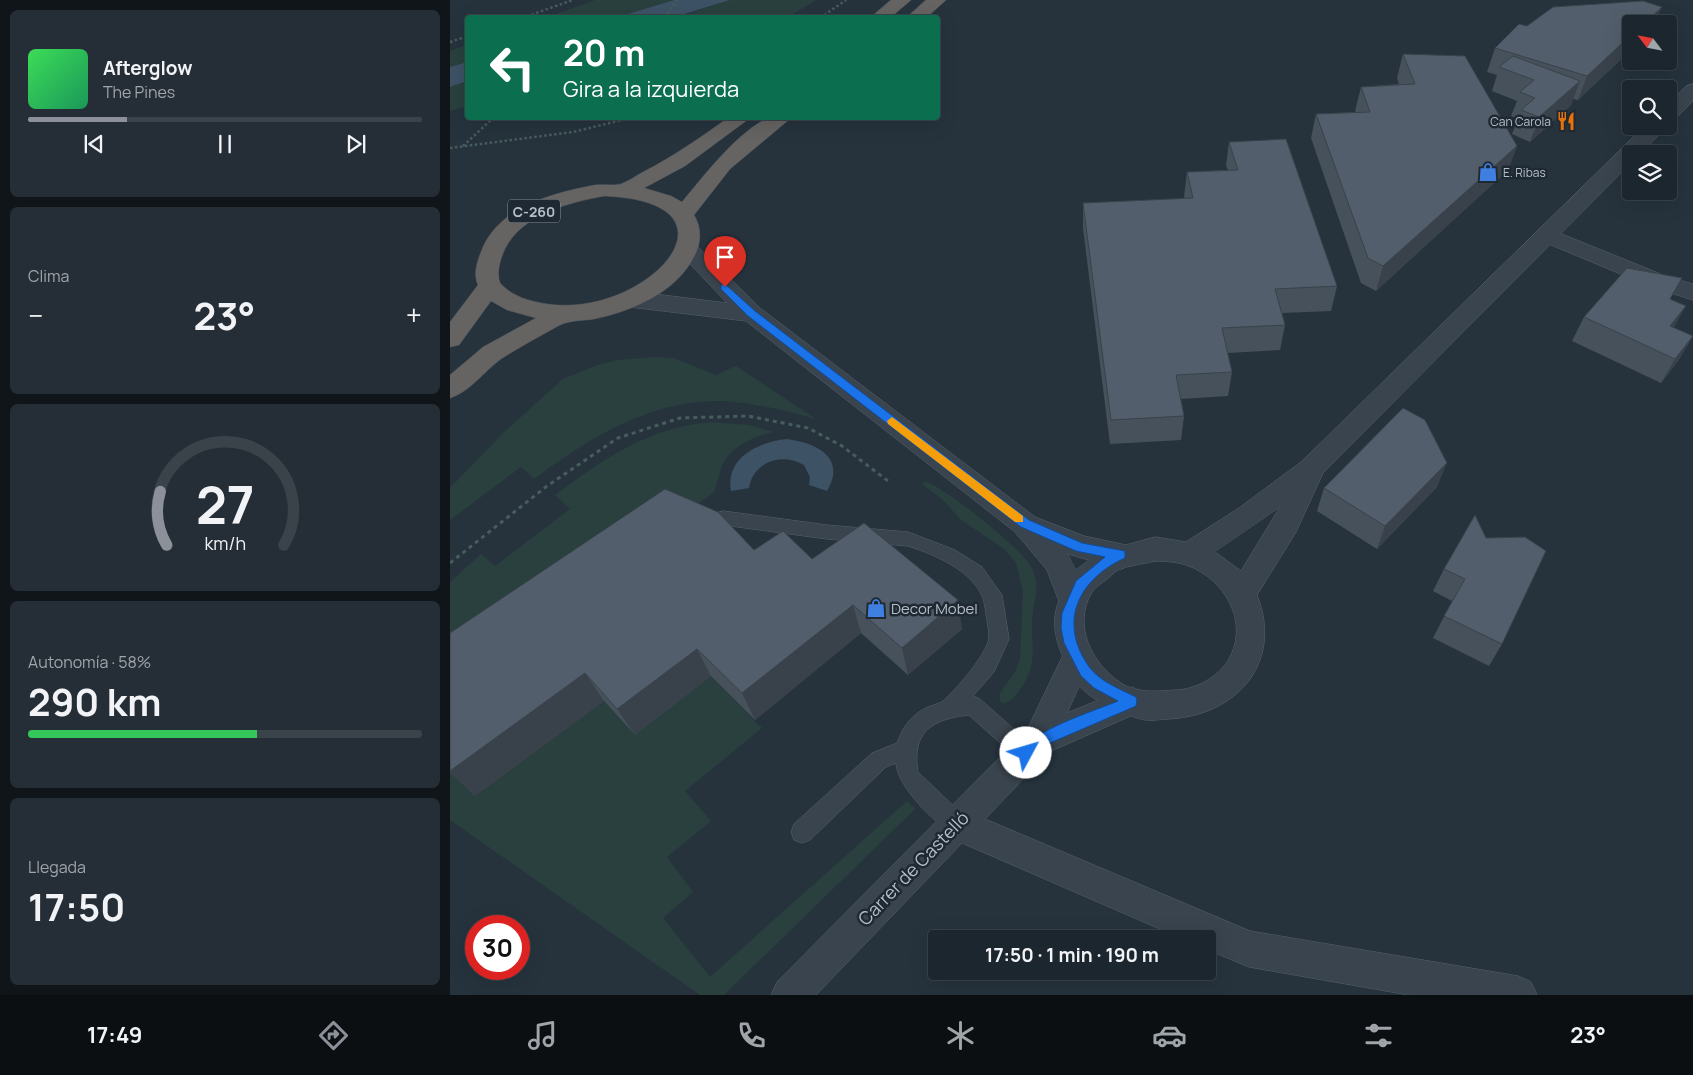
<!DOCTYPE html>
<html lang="es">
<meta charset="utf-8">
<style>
:root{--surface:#1c262e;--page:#252e36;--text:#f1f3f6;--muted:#a0a5aa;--line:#3a434a;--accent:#8c9099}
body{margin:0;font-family:Manrope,sans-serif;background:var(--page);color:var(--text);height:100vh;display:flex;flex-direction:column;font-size:19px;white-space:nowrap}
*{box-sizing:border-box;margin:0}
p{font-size:16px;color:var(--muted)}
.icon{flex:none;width:28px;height:28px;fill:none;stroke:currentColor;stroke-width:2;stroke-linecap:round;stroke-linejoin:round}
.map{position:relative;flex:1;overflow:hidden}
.panel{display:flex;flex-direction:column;gap:10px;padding:10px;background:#0f1519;width:450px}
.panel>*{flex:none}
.top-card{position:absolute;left:15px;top:15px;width:475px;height:105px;border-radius:5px;box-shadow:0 5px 20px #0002,0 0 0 1px var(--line);background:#0b6e4f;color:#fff;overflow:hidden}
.needle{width:32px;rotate:302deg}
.tools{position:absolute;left:1172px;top:15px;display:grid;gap:10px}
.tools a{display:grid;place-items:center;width:55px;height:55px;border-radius:5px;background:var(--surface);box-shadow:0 5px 20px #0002,0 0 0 1px var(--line);font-size:25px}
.speed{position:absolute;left:15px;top:915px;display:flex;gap:10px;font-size:25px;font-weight:700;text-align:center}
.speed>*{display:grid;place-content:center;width:65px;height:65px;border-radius:50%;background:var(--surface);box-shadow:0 5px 20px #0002,0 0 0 1px var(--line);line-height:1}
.speed .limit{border:8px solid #d22;background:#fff;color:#111}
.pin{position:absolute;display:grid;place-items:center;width:42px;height:42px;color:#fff;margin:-51px -21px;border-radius:50% 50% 50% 0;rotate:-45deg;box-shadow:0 0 5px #0007}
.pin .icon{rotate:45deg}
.me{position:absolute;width:55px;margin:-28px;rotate:51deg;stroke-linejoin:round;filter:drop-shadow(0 0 4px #0008)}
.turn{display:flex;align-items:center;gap:18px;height:105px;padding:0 15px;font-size:22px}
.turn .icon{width:65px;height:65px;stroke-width:2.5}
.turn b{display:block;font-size:35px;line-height:42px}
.big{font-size:38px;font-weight:700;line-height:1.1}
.panel .widget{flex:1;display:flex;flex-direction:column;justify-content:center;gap:8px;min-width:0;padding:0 18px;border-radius:8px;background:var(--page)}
.panel .dial{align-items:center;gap:0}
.dial svg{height:130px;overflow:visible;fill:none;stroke:var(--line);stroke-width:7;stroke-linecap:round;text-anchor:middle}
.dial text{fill:var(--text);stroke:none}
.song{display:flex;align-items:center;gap:15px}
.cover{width:60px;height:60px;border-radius:8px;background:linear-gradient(135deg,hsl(130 70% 55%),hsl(150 70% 35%))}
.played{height:5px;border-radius:2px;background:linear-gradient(90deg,var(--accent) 25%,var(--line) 25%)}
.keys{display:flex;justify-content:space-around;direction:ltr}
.heat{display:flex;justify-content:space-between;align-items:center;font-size:28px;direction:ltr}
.charge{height:8px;border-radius:4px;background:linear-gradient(90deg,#34c759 58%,var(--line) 0)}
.trip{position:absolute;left:478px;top:930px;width:288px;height:50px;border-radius:5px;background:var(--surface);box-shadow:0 5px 20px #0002,0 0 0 1px var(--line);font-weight:700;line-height:50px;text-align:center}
.dock{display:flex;height:80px;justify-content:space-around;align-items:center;background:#0b0f12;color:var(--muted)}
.dock .icon{width:35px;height:35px}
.dock .on{color:var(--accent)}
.dock b{font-size:22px;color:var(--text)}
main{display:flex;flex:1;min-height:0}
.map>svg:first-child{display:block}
.green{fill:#29403f}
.water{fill:#3d5265}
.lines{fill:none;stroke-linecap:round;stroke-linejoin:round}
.service-casing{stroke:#58626b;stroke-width:1}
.minor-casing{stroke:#58626b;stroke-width:1}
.tertiary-casing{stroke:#58626b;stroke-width:1}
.trunk-casing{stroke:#454f58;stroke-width:1}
.path-far1{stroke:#485c5d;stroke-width:2.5;stroke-dasharray:2.5 2.5;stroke-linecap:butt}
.path{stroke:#485c5d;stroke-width:3;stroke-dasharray:4 4;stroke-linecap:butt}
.service{fill:#3a444e;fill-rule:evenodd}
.minor{fill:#3a444e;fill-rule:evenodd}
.tertiary{fill:#3a444e;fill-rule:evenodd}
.trunk{fill:#666462;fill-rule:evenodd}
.wall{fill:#47515c}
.shaded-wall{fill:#39424b}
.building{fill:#525e6b;stroke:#39424b}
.route{fill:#1a73e8;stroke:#114b97}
.slow{fill:#f59e0b}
.labels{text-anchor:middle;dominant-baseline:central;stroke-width:5;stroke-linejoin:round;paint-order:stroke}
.far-poi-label{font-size:12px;fill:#b6bfc8;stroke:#1f2933;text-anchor:end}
.shield{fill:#1f2933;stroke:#89929b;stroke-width:1}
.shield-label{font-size:14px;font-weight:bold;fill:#b6bfc8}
.poi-label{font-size:15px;fill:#b6bfc8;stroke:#1f2933;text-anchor:start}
.near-street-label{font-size:18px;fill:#b6bfc8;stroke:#1f2933}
</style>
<main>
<section class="panel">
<div class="widget">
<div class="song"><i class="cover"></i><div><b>Afterglow</b><p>The Pines</p></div></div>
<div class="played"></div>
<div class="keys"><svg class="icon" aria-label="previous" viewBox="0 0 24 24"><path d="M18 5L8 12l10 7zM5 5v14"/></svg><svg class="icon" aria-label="pause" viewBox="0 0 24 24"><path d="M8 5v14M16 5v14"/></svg><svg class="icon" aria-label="next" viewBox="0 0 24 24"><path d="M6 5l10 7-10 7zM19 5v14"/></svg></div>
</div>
<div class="widget"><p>Clima</p>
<div class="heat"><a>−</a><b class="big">23°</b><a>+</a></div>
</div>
<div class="widget dial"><svg viewBox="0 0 100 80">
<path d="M14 69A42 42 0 1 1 86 69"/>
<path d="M14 69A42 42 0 0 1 10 36" stroke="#8c9099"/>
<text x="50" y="56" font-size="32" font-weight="700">27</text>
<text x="50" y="72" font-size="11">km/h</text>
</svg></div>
<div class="widget"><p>Autonomía · 58%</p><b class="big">290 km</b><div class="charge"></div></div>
<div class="widget"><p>Llegada</p><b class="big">17:50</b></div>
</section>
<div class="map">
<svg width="1243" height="995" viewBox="0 0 1243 995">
<rect width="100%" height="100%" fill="#26333d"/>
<!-- green -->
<g class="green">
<polygon points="146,0 224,0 168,17 94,18"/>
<polygon points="280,0 366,0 338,17 225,18"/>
<polygon points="17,45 17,62 0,67 0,51"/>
<polygon points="17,81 17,106 0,111 0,87"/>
<path d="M203,357L224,358L266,375L286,366L366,419C336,411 305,403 273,401C201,399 139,438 84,479L71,467L0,520V488L53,433L113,379L148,365L167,360Z"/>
<path d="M261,422L299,425L324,432C304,436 281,446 272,466C268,476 268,484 263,493L0,677V582L31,554L45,566L120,509L105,495C155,458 197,428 261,422Z"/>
<path d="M477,482C499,491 565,544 579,563C592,583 584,597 582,619C581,644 588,662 573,685C567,694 564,699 554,704L550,701V693L565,672L570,658L573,592L566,563L554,549L510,519L492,499L473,485V483Z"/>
<polygon points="261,676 312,728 235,791 261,821 217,857 243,892 213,918 260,977 457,801 465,809 274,995 250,995 0,820 0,765 25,796 154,701 185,735"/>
</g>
<!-- water -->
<g class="water">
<polygon points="224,0 280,0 225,17 168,17"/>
<polygon points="17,62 17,81 0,87 0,67"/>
<path d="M337,439C366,443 397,457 377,491L359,485L360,477L354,465C332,452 303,462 299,488L281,491C275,457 309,442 337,439Z"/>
</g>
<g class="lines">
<!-- service casing -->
<g class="service-casing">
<path id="service" d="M273,511L377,525L458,532L505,550L532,567L552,595L559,639L544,672L523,696L530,699L583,746L586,753L583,760L576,763L569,760L519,715C483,719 461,731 468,772L514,816L517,823L514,830L506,834C485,825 447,786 446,763L436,767L360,840L352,843L344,840L341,832L344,824L422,753L447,743C453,726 462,714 478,707C483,705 489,704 493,701C504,692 539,652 539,637C539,628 536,617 535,607C531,574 486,555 458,546L377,539L273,525L267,523L264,518L267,513Z"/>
</g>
<!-- minor casing -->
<g class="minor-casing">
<g id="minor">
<polygon points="1097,228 1218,277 1243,284 1243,300 1202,287 1089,240 1086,235 1089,230"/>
<polygon points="627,645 638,649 642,658 617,713 681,687 692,691 697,701 692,711 599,752 535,819 800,931 1068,976 1081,982 1087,995 959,995 799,967 756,949 756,939 733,939 512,843 366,995 321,995 327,982 577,730 616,649"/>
</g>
</g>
<!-- tertiary casing -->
<g class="tertiary-casing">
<g id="tertiary">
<polygon points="1243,84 1243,101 1226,118 1219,120 1219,103 1236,86"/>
<path d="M1195,126H1217L1191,154H1181V163L873,473L846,532L807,595C834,663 786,716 718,719C711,719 703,721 696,720C686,719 676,713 667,710C651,704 634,694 624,679C620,673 617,665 614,659C605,640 601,620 609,601L597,570L565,532L296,321L180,307L172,304L168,299L172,294L180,291L277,303L226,249L229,244L237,242L245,244L310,308L585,517L634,536L676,545L705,537L736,542L789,508L851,462ZM830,507L791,571L765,552ZM618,554L639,560L626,570ZM705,561C716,561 728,562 739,566C773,579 798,619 781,655C772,675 748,689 727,690C708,691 688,694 671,683C642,664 622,625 642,592C645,587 652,583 656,580C660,577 664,572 668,570C679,565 694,564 705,561Z"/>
</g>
</g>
<!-- trunk casing -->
<g class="trunk-casing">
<g id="trunk">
<polygon points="441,0 461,0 440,18 420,18"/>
<polygon points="476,0 496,0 476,18 456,18"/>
<path d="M278,118H300L235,166L194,188L221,196L232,202C253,177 287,132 318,118C324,116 335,117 341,118L280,169L244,215C252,228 251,243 245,255C227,292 183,311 144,319C132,321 119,320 108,326C89,337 69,347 51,359C34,371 20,392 0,398V375L33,347L86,318L57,310L41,301L9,345L0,347V322L28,285C23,274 27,262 31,252C47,207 103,193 145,185C153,184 163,186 171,184C179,181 187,175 195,171C224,156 251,137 278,118ZM154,196C304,202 196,319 97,304C79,301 63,297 50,283C47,273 49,265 52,256C66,216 116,203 154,196Z"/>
</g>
</g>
<!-- path-far1 -->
<g class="path-far1">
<polyline points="72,18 123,0"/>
<polyline points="215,18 227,0"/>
<polyline points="370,18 396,0"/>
<polyline points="0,42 18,36"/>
<polyline points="13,146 43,118"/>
<polyline points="0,148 123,132 180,118"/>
</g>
<!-- path -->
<polyline class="path" points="0,563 97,486 168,438 230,418 298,416 358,428 392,446 438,481"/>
<!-- service -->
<use href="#service" class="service"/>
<!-- minor -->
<use href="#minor" class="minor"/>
<!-- tertiary -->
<use href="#tertiary" class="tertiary"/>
<!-- trunk -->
<use href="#trunk" class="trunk"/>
</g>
<!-- wall -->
<g class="wall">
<polygon points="1181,24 1181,50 1128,100 1123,99 1121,105 1080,142 1062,134 1068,119 1061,116 1067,101 1042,91 1047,75 1037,72 1045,48 1077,26"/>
<polygon points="953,54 1067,146 1058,170 926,291 911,283 861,138 866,114 906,112 905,111 911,87 949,84 947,78"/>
<polygon points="779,142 887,286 881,311 832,313 835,325 830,350 777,353 782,372 778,396 731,399 734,416 731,440 660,444 633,228 633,203 735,199 734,197 737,172 778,170 776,166"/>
<polygon points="1232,278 1220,299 1224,328 1243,336 1228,361 1211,383 1122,341 1134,317"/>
<polygon points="987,487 927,549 867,511 874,488"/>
<polygon points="1025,515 1052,644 1039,666 983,638 1002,601 983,591 994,569"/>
<polygon points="304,550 362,559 512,629 458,675 411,633 305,720 261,676 185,735 154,701 25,796 0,772 0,633"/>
</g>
<!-- shaded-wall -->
<g class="shaded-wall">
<polygon points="1212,7 1204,24 1194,24"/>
<polygon points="1181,35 1181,50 1128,100 1137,76"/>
<polygon points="1130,81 1121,105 1080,142 1089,117"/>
<polygon points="1067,146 1058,170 926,291 933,266"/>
<polygon points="1236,306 1222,331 1206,350 1220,326"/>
<polygon points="1243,336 1228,361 1211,383 1225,359"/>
<polygon points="997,463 987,487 927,549 935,526"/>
<polygon points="508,600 512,629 458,675 452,648"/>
<polygon points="403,605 411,633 305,720 292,693"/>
<polygon points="247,649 261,676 185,735 167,709"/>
<polygon points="135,673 154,701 25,796 0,772 0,771"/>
</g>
<!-- building -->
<g class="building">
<polygon points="1193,1 1212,7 1194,24 1181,24 1181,35 1137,76 1045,48 1069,24 1077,26 1103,7"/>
<polygon points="953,54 1015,56 1067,146 933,266 918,258 866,114 920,112 911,87 965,84"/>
<polygon points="1063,56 1130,81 1089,117 1071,110 1085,98 1070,92 1084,80 1049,67"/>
<polygon points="836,139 887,286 825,289 835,325 772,328 782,372 726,375 734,416 661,420 633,203 743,198 737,172 788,170 779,142"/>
<polygon points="1177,268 1232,278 1220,299 1236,306 1220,326 1243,336 1225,359 1134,317"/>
<polygon points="953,408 975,420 997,463 935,526 874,488"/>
<polygon points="215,489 268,512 304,550 333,531 362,559 414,523 508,600 452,648 403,605 292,693 247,649 167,709 135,673 0,771 0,633"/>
<polygon points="1025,515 1036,538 1075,537 1096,551 1052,644 994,616 1015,579 994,569"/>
</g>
<!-- route -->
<path class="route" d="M275,284L305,311L579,520L632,543L675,551V558C628,579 607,623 640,668C651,682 670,689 686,697L687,701L686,706L593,746L576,760L572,758L570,753C580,731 644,711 668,701L644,688L631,676L614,643L611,628L612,613L626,581L655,557L626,551L571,527L298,316L271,289V285Z"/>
<!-- slow -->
<polygon class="slow" points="442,417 573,516 573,522 565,522 438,424 437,421"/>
<!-- icons -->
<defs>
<g id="restaurant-bare" transform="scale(1.5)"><path d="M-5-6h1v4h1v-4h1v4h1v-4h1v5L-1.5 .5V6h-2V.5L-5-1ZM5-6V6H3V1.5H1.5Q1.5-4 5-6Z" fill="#e8710a" stroke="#1f2933" stroke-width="2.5" paint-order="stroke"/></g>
<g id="shop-bare" transform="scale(1.5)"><path d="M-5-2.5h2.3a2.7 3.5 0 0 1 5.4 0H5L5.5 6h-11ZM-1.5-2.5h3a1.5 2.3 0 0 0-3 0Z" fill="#3f7fe0" stroke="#1f2933" stroke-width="2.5" paint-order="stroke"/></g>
</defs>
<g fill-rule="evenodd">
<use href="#restaurant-bare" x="1116" y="121"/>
<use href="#shop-bare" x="1038" y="172"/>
<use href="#shop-bare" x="426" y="608"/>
</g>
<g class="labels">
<!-- far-poi labels -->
<g class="far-poi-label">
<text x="1101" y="121">Can Carola</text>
<text x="1053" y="172" text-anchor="start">E. Ribas</text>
</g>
<!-- shield labels -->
<rect class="shield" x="58" y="199.5" width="52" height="23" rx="4"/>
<g class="shield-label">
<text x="84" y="211">C-260</text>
</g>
<!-- poi labels -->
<g class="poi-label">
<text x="441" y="608">Decor Mobel</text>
</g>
<!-- near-street labels -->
<g class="near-street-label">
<text transform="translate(463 868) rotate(-46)">Carrer de Castelló</text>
</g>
</g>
</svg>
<div class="tools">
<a><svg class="needle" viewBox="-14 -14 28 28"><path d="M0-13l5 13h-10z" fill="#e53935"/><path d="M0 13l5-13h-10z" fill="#a0a5aa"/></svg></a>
<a><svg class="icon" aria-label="search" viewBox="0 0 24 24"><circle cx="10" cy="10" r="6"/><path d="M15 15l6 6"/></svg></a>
<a><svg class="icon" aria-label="layers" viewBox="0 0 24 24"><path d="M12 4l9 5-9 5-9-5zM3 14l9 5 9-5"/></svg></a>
</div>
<div class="speed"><div class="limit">30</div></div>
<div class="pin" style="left:275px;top:287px;background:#d93025"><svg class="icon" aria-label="arrive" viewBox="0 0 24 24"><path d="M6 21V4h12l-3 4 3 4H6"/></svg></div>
<svg class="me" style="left:576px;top:753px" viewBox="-20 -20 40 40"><circle r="19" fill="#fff"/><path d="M0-13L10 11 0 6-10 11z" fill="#1a73e8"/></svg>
<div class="trip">17:50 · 1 min · 190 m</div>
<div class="top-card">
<div class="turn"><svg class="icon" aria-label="left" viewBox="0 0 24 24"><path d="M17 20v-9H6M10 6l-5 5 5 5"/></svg><div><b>20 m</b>Gira a la izquierda</div></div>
</div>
</div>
</main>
<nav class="dock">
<b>17:49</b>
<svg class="icon on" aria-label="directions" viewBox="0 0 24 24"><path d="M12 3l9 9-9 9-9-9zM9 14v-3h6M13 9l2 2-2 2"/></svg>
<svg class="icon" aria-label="music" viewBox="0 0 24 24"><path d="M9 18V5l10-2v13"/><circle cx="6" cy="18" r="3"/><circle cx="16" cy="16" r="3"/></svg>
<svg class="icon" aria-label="phone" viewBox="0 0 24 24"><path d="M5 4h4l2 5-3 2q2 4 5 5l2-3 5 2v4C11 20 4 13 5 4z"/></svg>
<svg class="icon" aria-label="climate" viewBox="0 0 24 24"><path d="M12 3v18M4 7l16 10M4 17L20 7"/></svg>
<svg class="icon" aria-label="car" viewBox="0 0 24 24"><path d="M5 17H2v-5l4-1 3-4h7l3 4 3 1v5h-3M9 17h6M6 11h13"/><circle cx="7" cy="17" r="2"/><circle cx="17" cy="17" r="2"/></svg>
<svg class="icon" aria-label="filters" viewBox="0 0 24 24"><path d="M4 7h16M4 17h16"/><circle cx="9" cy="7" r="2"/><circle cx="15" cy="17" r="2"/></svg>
<b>23°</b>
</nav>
